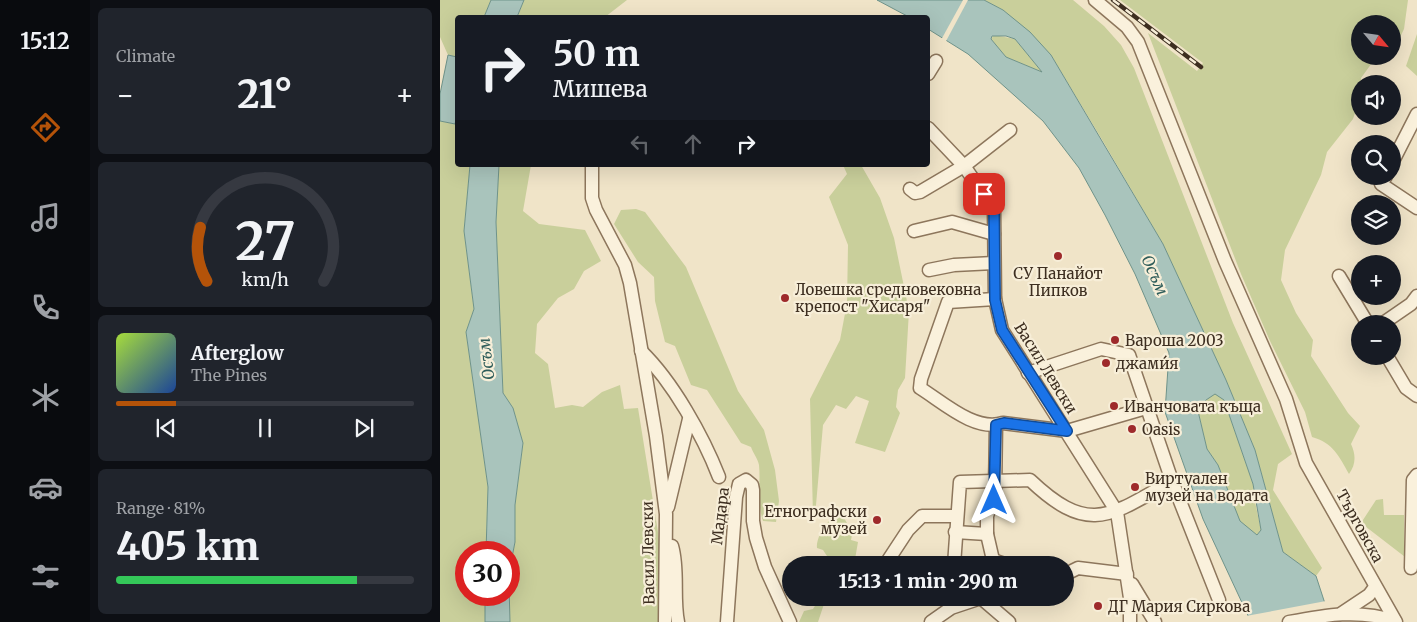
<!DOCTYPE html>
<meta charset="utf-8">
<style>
:root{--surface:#171b24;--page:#20242c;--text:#f1f3f6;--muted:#9ea1a6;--line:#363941;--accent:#b45309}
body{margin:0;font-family:Merriweather,serif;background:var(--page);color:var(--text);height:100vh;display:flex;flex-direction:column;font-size:19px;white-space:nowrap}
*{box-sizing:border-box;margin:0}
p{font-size:16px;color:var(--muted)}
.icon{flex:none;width:28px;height:28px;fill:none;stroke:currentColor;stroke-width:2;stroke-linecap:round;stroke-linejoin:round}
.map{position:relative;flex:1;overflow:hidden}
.sheet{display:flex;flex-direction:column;gap:8px;padding:8px;background:#0d0f14;width:350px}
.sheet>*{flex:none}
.hud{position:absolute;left:15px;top:15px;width:475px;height:152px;border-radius:5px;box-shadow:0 5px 20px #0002;background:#171b24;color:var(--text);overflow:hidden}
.needle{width:32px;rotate:119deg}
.buttons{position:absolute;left:911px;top:15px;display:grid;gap:10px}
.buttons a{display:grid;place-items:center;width:50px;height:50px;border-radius:50%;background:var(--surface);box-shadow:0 5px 20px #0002;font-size:25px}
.speed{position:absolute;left:15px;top:541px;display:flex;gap:10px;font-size:25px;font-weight:700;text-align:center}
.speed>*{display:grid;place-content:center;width:65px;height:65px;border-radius:50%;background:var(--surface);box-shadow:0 5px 20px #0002;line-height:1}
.speed .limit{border:8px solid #d22;background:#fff;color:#111}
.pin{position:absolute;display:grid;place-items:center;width:42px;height:42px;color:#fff;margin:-21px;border-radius:10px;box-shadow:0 2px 8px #0006}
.me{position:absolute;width:55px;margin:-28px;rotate:0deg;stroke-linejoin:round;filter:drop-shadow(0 0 4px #0008)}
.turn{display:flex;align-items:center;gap:18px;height:105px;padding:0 15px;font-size:22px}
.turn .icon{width:65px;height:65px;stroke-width:2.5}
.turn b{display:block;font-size:35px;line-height:42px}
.lanes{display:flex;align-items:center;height:48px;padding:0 15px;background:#0003;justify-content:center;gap:25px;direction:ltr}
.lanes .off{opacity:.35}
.big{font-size:38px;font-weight:800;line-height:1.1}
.sheet .card{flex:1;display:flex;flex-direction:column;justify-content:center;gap:8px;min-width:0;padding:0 18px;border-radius:8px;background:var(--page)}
.sheet .dial{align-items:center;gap:0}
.dial svg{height:130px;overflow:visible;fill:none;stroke:var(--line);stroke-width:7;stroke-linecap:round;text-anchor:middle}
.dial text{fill:var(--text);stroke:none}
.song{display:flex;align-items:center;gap:15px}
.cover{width:60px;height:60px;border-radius:8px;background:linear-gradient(135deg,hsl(80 70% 55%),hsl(220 70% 35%))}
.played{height:5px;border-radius:2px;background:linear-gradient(90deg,var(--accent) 20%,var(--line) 20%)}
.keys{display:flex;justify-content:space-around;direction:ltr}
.heat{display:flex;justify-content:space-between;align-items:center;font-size:28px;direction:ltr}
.charge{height:8px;border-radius:4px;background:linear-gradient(90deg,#34c759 81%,var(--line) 0)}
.trip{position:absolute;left:342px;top:556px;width:292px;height:50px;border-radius:25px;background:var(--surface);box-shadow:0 5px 20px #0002;font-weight:800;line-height:50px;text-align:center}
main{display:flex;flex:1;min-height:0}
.tabs{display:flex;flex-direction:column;width:90px;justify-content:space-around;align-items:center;background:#090b0e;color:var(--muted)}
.tabs .icon{width:35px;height:35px}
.tabs .current{color:var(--accent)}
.tabs b{font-size:22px;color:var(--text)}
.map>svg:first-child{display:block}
.green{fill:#c9cf9b}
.water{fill:#a9c4bc;stroke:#6f938a;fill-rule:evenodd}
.pier{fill:#f0e4c8}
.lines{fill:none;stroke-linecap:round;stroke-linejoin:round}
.minor-casing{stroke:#8d765c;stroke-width:15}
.minor{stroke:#faf1dc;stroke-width:12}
.rail-casing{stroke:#3d2e20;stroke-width:4.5}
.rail{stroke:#f7eed8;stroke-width:2.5;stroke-dasharray:8;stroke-linecap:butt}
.route-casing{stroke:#114b97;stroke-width:12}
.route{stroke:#1a73e8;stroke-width:9}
.poi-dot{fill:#9e2a2b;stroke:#f7eed8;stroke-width:2}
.labels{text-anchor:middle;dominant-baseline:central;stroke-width:4.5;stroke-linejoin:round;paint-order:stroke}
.poi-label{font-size:15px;fill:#3d2e20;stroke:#f7eed8;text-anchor:start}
.street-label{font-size:15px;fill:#3d2e20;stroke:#f7eed8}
.water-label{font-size:16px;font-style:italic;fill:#2f5d5a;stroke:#f7eed8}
</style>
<main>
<nav class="tabs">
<b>15:12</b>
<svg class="icon current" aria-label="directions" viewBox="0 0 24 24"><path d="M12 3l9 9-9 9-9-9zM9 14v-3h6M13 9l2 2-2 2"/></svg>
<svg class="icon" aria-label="music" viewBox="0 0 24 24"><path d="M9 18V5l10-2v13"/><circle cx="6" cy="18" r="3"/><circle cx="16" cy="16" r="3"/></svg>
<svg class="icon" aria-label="phone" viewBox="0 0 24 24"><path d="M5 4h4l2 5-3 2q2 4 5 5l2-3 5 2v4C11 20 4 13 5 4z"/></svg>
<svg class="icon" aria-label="climate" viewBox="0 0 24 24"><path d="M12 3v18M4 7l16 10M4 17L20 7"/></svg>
<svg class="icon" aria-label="car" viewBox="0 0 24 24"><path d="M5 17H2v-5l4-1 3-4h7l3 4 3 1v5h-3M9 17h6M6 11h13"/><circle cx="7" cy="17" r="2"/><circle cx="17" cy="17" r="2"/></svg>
<svg class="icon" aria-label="filters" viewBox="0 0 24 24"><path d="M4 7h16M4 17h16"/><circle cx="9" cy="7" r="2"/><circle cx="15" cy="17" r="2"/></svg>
</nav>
<section class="sheet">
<div class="card"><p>Climate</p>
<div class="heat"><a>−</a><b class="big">21°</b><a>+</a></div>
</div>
<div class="card dial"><svg viewBox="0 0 100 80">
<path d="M14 69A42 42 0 1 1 86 69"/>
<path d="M14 69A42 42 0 0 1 10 36" stroke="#b45309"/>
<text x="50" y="56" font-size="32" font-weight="700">27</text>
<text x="50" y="72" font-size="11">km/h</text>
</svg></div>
<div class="card">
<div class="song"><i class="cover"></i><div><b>Afterglow</b><p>The Pines</p></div></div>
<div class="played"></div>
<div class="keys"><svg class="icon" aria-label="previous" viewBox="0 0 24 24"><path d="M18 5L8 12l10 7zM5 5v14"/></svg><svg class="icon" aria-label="pause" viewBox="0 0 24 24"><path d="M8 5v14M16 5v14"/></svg><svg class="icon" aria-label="next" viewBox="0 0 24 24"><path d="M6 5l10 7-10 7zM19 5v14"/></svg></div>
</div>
<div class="card"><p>Range · 81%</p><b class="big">405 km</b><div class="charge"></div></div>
</section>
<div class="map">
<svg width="977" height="622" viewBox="0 0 977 622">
<rect width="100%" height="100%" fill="#f0e4c8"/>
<!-- green -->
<g class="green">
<polygon points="0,0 51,0 44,17 18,18 17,57 8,55 0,37"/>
<polygon points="84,0 187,0 165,17 77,18"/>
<polygon points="544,0 633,0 664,26 681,45 694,68 793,323 852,454 838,464 833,490 882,568 876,576 843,552 815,450 786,380 723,244 664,143 611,55 563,10"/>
<path d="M680,0H968L964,29L953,52L952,24H920V56H937L921,78L920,98L913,119L887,152L881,175L845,250L841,280L856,313L873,340L871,356L908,413L920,426L911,444C916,455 916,464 909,474C899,456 893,443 872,437L865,412L830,341L801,274L708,33L757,71L763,63Z"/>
<polygon points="977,34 977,76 966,66"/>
<polygon points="554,35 575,39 602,72 566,57 551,39"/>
<polygon points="17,111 18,165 30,165 24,231 34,309 26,332 48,487 46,552 26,552 26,595 45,595 45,622 0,622 0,121 15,124"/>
<polygon points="59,165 91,165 83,211 99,224 145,230 161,261 144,271 134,289 118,298 97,324 95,353 108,364 115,408 132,405 143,407 162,392 180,385 184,409 198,408 218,532 221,568 221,622 70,622 69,573 75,542 75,505 83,443 73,408 63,393 56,222"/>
<polygon points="403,165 421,165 440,198 454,238 469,311 465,378 458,390 456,407 460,413 445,452 415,443 429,401 416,396 406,409 396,405 383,425 376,505 373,515 370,399 400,340 407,303 408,245 389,197 407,174"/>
<path d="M196,209L205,212L246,267L298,391L324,430L335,470L339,501L336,522L323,521C316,499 321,485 319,465C318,459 313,453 311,447L301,443L267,390L251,385L235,346L225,342L215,301L214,277L198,262L174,224L181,210Z"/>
<polygon points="775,393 784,400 813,484 815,502 821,530 817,535 800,522 778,465 767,449 758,411 766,400"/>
<polygon points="943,499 944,515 964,515 964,548 969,553 969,560 921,523 936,500"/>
<path d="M399,509L408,525L413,529L411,540L418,542L414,565H390L387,563V556L383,550L377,548C376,534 390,520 399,509Z"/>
<polygon points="380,598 386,598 378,622 359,622 364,611 373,609"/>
</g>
<!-- water -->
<g class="water">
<polygon points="51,0 84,0 77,17 44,17"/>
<path d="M437,0H544L563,10L590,32L611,55L723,244L786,380L815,450L843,552L876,576L891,622H811L763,519L725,412L729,353L695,274L665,215L639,168L603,121L528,54L488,29V18L469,17ZM552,36H566L575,39L602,72L566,57L551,39ZM775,394L784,400L813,484L821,530L817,535L800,521L778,465L767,449L758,411L766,400Z"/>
<polygon points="8,55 17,57 18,111 15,124 0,121 0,94"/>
<polygon points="30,165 59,165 56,222 63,393 73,408 83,443 75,505 75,542 69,573 69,552 46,552 48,487 26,332 34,309 24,231"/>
<polygon points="69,585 70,622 45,622 45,595 69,595"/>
</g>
<!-- pier -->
<g class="pier">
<polygon points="523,0 528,0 505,43 501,40"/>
<polygon points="886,601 893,622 809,622 806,616"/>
</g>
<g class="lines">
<!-- minor casing -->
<g class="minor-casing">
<g id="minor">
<polyline points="655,0 687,27 698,42 785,261 846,399 866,463 956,622"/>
<polyline points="488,74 496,61"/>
<polyline points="488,128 524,166 554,209 555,299 562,330 677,512 690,598 690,622"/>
<polyline points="952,163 977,114"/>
<polyline points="152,165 152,198 156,210 185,265 190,283 216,436 226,514 225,622"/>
<polyline points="946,176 941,184 977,208"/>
<polyline points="470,189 475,193 480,192 524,166 570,130"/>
<polyline points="474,231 512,222 554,234"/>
<polyline points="489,270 514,265 554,263"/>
<polyline points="899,276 928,324"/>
<path d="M555,299L508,302L481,379L480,388C504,403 535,432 563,423L627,431L706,408"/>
<polyline points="942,324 971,304 977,296"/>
<path d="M201,351C233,382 263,436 279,477"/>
<polyline points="947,356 966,388 977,396"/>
<polyline points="588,373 661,349 689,355 732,481 779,600"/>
<polyline points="228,507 249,419"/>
<polyline points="515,532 547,534"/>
<path d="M232,546C239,570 233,597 238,622"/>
<polyline points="553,560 568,565"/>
<polyline points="445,565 468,530 482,516 516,516"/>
<path d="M514,565L520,482L590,480C649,536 670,516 732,481"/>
<polyline points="550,565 553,560 547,534 547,516 555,492 556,425"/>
<polyline points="971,568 973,480 977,475"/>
<polyline points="626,574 638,568 687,574"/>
<polyline points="692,584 715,622"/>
<polyline points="541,598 569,622"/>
<polyline points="902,613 929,595 935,587"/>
<polyline points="287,622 296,497 299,484 306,480 312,485 313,490 313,521 316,538 325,567 350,622"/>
<polyline points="491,622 511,608 541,598"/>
<path d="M849,622C885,615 919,609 955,621"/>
</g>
</g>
<!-- minor -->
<use href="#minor" class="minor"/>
<!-- rail casing -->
<g class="rail-casing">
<polyline id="rail" points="673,0 761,67"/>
</g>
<!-- rail -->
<use href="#rail" class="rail"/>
</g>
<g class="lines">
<!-- route casing -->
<g class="route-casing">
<polyline id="route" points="544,194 554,209 555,300 562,330 627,431 564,423 556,425 554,500"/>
</g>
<!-- route -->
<use href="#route" class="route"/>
</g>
<!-- markers -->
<g class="poi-dot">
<circle cx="618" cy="256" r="5"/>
<circle cx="345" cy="298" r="5"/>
<circle cx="675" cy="340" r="5"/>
<circle cx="666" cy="363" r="5"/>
<circle cx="674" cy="406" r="5"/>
<circle cx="692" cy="429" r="5"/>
<circle cx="695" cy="487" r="5"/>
<circle cx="437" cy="520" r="5"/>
<circle cx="658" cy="606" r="5"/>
</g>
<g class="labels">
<!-- poi labels -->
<g class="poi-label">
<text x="618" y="273" text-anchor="middle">СУ Панайот<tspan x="618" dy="17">Пипков</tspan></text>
<text x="355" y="289">Ловешка средновековна<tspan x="355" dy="17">крепост "Хисаря"</tspan></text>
<text x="685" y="340">Вароша 2003</text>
<text x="676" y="363">джами́я</text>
<text x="684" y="406">Иванчовата къща</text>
<text x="702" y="429">Oasis</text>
<text x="705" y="478">Виртуален<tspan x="705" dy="17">музей на водата</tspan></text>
<text x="427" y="511" text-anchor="end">Етнографски<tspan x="427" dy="17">музей</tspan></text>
<text x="668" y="606">ДГ Мария Сиркова</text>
</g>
<!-- street labels -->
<g class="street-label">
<text transform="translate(606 368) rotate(58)">Васил Левски</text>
<text transform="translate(280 516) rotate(-83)">Мадара</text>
<text transform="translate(920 526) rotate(61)">Търговска</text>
<text transform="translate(208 553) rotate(-91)">Васил Левски</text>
</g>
<!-- water labels -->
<g class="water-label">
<text transform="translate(715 275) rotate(66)">Осъм</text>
<text transform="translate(46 359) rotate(-97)">Осъм</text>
</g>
</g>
</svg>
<div class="buttons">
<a><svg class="needle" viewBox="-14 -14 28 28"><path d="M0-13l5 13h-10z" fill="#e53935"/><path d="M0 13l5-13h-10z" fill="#9ea1a6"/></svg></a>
<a><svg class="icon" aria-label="sound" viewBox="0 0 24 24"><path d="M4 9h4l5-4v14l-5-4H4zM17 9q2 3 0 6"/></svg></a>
<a><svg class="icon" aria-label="search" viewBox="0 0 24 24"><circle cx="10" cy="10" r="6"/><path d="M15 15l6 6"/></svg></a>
<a><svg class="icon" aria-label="layers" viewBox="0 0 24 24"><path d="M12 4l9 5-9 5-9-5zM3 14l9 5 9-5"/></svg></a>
<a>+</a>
<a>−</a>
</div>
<div class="speed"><div class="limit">30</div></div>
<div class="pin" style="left:544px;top:194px;background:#d93025"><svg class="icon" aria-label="arrive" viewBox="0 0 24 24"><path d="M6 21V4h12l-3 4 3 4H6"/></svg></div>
<svg class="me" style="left:554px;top:500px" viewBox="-20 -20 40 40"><path d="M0-17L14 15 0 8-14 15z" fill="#1a73e8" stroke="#fff" stroke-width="4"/></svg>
<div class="trip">15:13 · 1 min · 290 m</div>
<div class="hud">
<div class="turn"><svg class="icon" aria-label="right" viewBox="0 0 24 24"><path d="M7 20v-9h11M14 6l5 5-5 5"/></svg><div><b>50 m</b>Мишева</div></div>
<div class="lanes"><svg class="icon off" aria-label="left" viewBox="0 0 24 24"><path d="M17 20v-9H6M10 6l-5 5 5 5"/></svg><svg class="icon off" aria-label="ahead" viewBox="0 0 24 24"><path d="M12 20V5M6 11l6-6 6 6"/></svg><svg class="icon" aria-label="right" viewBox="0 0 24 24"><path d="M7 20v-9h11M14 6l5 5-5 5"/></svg></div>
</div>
</div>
</main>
